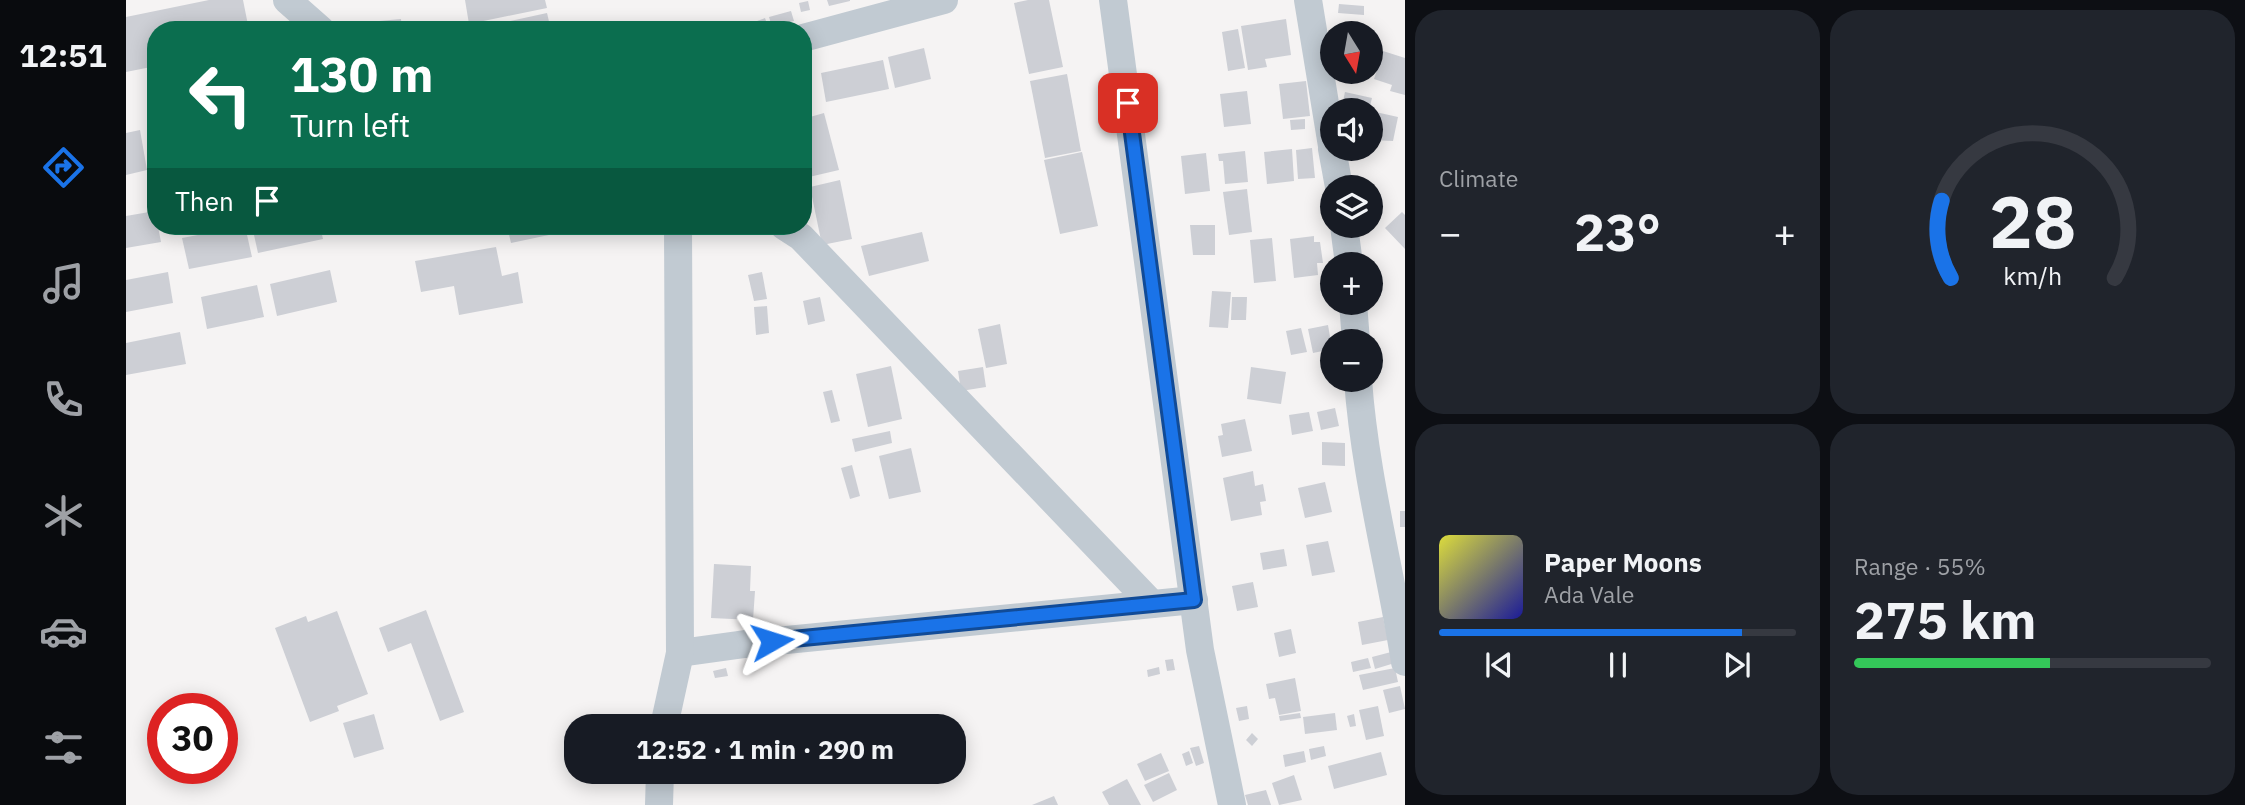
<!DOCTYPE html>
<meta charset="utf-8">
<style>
:root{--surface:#171b24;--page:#20242c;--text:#f1f3f6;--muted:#9ea1a6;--line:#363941;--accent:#1a73e8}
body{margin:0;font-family:"IBM Plex Sans",sans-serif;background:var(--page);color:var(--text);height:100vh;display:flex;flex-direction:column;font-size:26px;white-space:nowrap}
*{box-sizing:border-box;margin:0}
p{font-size:23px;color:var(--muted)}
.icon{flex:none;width:38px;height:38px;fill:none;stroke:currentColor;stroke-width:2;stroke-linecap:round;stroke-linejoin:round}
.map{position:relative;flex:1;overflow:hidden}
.drawer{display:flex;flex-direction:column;gap:10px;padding:10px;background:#0d0f14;width:840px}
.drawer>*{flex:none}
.guide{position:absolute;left:21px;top:21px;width:665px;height:214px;border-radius:28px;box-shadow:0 4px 18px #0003;background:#0b6e4f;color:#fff;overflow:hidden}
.needle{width:46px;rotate:169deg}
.controls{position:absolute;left:1194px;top:21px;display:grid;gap:14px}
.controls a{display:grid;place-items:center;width:63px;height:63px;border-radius:50%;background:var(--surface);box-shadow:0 4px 18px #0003;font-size:35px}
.speed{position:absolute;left:21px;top:693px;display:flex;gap:14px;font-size:35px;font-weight:700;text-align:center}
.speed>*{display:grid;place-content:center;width:91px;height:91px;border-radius:50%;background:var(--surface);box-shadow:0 4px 18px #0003;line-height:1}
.speed .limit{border:10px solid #d22;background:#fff;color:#111}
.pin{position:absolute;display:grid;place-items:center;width:60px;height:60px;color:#fff;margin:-30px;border-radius:14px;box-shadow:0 4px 10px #0006}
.me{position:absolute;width:77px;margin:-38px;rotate:84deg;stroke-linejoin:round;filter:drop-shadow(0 0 5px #0008)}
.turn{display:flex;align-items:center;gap:24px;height:147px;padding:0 28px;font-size:32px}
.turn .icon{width:91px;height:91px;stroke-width:2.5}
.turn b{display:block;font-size:49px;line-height:60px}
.then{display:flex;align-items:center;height:66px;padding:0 28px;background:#0003;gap:14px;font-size:26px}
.big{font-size:52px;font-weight:800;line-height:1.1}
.drawer .widget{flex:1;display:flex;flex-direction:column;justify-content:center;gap:10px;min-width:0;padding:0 24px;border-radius:28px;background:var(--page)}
.drawer .dial{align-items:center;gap:0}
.dial svg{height:182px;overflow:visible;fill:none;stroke:var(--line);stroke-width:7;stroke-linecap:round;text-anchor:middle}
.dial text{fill:var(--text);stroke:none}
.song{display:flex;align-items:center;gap:21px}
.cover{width:84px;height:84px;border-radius:10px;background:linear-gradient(135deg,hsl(60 70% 55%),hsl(240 70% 35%))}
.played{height:7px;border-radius:4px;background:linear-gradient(90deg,var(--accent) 85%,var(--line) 85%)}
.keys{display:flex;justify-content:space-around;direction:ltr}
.heat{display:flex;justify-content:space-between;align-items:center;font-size:38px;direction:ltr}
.charge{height:10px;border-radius:5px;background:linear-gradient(90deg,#34c759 55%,var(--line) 0)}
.drawer .tiles{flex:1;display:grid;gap:10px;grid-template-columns:repeat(2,1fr)}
.trip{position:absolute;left:438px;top:714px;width:402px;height:70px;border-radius:28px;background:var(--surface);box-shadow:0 4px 18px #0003;font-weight:800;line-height:70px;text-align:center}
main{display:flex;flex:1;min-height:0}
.tabs{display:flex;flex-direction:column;width:126px;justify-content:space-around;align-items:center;background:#090b0e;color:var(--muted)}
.tabs .icon{width:49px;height:49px}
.tabs .current{color:var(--accent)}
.tabs b{font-size:32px;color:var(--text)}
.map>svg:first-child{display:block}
.building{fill:#cdcfd5}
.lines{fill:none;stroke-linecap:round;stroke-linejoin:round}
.minor{stroke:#c1cad2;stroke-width:28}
.route-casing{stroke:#114b97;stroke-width:18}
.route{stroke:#1a73e8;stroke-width:12}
</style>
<main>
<nav class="tabs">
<b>12:51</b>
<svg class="icon current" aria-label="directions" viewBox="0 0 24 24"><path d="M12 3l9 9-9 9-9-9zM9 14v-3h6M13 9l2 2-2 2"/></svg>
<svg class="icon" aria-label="music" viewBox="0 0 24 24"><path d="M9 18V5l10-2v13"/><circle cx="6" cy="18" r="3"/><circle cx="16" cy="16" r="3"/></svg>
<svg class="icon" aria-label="phone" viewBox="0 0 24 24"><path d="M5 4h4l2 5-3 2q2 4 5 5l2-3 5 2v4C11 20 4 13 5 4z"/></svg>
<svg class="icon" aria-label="climate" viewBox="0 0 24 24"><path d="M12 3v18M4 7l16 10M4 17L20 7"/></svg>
<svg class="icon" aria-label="car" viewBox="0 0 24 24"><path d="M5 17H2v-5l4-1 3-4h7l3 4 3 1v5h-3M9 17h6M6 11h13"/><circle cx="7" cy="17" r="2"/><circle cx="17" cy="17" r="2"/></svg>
<svg class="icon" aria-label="filters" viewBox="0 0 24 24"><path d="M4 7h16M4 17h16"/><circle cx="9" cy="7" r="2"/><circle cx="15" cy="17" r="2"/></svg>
</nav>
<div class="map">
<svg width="1279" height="805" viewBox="0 0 1279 805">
<rect width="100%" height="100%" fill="#f5f3f3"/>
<!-- building -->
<g class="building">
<polygon points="83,0 117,0 123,30 30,30 30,66 0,72 0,17"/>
<polygon points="339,0 419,0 421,8 343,24"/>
<polygon points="701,0 724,0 724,1 703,6"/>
<polygon points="902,0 923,0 937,67 903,74 888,3"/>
<polygon points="682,1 684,10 675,12 673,3"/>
<polygon points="1213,4 1238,6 1238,15 1212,13"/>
<polygon points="665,11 668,21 646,27 643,17"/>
<polygon points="421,13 425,30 347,30 347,29"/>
<polygon points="639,18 642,27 633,30 631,21"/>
<polygon points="275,19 276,30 243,30 242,22"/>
<polygon points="1160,19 1165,55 1139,59 1141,67 1122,70 1115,26"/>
<polygon points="625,23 627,30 604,30 604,29"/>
<polygon points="1112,29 1119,68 1102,71 1096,32"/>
<polygon points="798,48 805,79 769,88 762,57"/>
<polygon points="1257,51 1279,58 1279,95 1264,91 1266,85 1248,79"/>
<polygon points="757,60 763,89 700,102 695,73"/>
<polygon points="941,74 955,151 919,158 904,81"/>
<polygon points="1180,81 1184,116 1157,119 1153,84"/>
<polygon points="1121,91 1125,124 1098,127 1094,94"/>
<polygon points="1219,92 1246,98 1243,110 1215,110"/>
<polygon points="1245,111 1272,117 1267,141 1244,140"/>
<polygon points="698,113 713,170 683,177 677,155 677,119"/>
<polygon points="1179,119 1179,129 1165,130 1164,120"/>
<polygon points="14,130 21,170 0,175 0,133"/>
<polygon points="1186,148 1189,178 1172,179 1170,150"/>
<polygon points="1166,149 1168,181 1141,184 1138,152"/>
<polygon points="1119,151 1122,182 1099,184 1097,161 1093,161 1092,154"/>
<polygon points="956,152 972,226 934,234 918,160"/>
<polygon points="1080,153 1084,191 1059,194 1055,156"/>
<polygon points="714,180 726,239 696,245 684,187"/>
<polygon points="1121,189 1126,232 1103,235 1097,192"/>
<polygon points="29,211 35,242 0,248 0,216"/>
<polygon points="1276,212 1279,215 1279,249 1259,228"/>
<polygon points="1064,225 1089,225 1089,255 1067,255"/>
<polygon points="119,226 126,257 63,269 56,238"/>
<polygon points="126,226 194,226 197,239 132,253"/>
<polygon points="282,226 311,226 311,227 284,232"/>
<polygon points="381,226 461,226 461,227 385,243"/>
<polygon points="796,232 803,261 743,276 735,246"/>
<polygon points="1188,236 1188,242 1194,242 1197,263 1191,263 1192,275 1168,278 1164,239"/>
<polygon points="1146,238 1150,281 1128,283 1124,240"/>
<polygon points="370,247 376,276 392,272 397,303 333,315 328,286 295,292 289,261"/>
<polygon points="204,270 211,302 151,316 144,284"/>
<polygon points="42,272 47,303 0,312 0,280"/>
<polygon points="636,272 641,299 628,301 622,275"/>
<polygon points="131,285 138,317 81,329 75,297"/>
<polygon points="1086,291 1105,292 1102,328 1083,327"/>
<polygon points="694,297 699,321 682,325 677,301"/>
<polygon points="1106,297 1121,297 1120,320 1105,320"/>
<polygon points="641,306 643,333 630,335 628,307"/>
<polygon points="874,324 881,364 860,368 852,329"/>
<polygon points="1202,325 1206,349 1187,353 1182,329"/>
<polygon points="1175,328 1181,352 1165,355 1160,331"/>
<polygon points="54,332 60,364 0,375 0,343"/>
<polygon points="765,366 776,419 742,427 730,374"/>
<polygon points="857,367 860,387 835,391 832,371"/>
<polygon points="1125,367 1160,372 1155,404 1121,399"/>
<polygon points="706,390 714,421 705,423 697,392"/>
<polygon points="1209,408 1213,426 1195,430 1191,412"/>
<polygon points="1183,412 1187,431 1166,435 1163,415"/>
<polygon points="1119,419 1126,451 1096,457 1092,436 1097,435 1095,424"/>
<polygon points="764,431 766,443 729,452 726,439"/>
<polygon points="1196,442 1219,443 1219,466 1196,465"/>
<polygon points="785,448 795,492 763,499 753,456"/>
<polygon points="726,465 734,496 724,499 715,468"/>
<polygon points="1127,471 1129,486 1137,484 1140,501 1134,502 1136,515 1105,521 1097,478"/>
<polygon points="1199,482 1206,512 1179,518 1172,488"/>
<rect x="1274" y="511" width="5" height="16"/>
<polygon points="1202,541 1209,572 1186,576 1180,545"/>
<polygon points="1158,549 1161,566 1137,570 1134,553"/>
<polygon points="588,564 625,566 624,591 629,591 627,620 585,618"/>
<polygon points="1127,582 1132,607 1111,611 1106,586"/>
<polygon points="300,610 338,712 314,721 285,643 262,652 253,628"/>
<polygon points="211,611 242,694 211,706 213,711 184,722 149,628 180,616 182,622"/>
<polygon points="1257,617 1262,640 1236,645 1232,622"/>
<polygon points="1165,629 1170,653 1153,657 1148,633"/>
<polygon points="1269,651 1272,662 1249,669 1246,657"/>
<polygon points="1242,658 1245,668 1227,672 1225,662"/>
<polygon points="1047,659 1049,670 1041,671 1039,660"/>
<polygon points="1033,667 1034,674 1022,677 1021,670"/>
<polygon points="600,668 602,676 589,678 587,671"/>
<polygon points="1269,668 1272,682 1237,690 1233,675"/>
<polygon points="1169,678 1175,711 1153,715 1149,698 1143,699 1140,684"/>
<polygon points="1274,686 1279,709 1263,713 1257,690"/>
<polygon points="1121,706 1123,719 1113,721 1110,708"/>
<polygon points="1252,706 1258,736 1240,740 1233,710"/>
<polygon points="1174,713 1175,718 1154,721 1153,716"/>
<polygon points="1209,713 1211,730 1179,734 1177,717"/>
<polygon points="248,714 258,749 228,758 217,723"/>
<polygon points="1228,714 1230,726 1224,727 1221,716"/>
<polygon points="1126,733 1132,739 1126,746 1120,740"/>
<polygon points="1073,746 1078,763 1070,766 1064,748"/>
<polygon points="1198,746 1200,756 1185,760 1183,749"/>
<polygon points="1063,751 1067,763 1060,766 1056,754"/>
<polygon points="1178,751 1180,762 1159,767 1157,755"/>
<polygon points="1255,752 1261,775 1208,789 1202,766"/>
<polygon points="1035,753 1043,771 1019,781 1011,764"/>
<polygon points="1043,773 1051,790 1027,802 1018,785"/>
<polygon points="1168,775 1176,800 1153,805 1146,783"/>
<polygon points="1001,779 1015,805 983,805 976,792"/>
<polygon points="1140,790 1145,805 1122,805 1119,795"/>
<polygon points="928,796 932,805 906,805"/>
</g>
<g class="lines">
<!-- minor -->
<g class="minor">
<polyline points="161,0 195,30"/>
<polyline points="987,0 1074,650 1106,805"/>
<polyline points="1182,0 1206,146"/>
<polyline points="677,38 818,0"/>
<polyline points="1206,149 1213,187"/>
<polyline points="658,226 675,237 1026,604"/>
<polyline points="1218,226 1223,264"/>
<polyline points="1227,303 1230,341"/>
<path d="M1232,380C1239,476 1264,567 1279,662"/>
<polyline points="554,653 619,644 1068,600"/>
<polyline points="538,726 554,653 552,226"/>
<polyline points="533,805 534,772"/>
</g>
</g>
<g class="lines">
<!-- route casing -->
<g class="route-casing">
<polyline id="route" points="646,641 1068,600 1002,103"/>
</g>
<!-- route -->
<use href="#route" class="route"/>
</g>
</svg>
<div class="controls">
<a><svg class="needle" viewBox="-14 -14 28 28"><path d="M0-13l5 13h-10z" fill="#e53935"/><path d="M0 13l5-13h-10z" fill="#9ea1a6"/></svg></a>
<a><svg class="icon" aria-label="sound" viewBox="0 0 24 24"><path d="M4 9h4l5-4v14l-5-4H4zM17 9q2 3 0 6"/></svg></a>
<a><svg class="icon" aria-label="layers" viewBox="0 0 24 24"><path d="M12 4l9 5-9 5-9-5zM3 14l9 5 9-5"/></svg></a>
<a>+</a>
<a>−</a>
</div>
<div class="speed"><div class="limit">30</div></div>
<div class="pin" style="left:1002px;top:103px;background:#d93025"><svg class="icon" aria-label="arrive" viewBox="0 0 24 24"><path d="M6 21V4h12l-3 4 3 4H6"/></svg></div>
<svg class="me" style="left:646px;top:641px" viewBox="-20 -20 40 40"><path d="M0-17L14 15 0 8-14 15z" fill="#1a73e8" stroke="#fff" stroke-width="4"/></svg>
<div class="trip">12:52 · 1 min · 290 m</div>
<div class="guide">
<div class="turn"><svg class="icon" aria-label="left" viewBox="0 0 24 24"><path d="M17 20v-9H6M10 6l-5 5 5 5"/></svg><div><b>130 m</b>Turn left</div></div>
<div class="then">Then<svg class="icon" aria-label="arrive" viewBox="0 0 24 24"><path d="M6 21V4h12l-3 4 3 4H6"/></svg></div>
</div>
</div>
<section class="drawer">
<div class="tiles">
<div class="widget"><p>Climate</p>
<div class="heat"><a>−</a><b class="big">23°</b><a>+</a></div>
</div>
<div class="widget dial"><svg viewBox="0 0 100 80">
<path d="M14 69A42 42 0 1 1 86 69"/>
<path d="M14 69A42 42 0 0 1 10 35" stroke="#1a73e8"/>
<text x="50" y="56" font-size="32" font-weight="700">28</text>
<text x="50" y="72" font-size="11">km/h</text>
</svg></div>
<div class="widget">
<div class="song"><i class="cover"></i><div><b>Paper Moons</b><p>Ada Vale</p></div></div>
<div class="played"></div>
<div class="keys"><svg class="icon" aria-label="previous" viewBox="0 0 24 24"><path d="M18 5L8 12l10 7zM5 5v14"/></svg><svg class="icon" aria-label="pause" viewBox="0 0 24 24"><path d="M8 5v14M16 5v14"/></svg><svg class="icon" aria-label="next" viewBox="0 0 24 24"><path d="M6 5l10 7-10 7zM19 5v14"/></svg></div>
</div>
<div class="widget"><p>Range · 55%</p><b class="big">275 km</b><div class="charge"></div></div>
</div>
</section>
</main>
